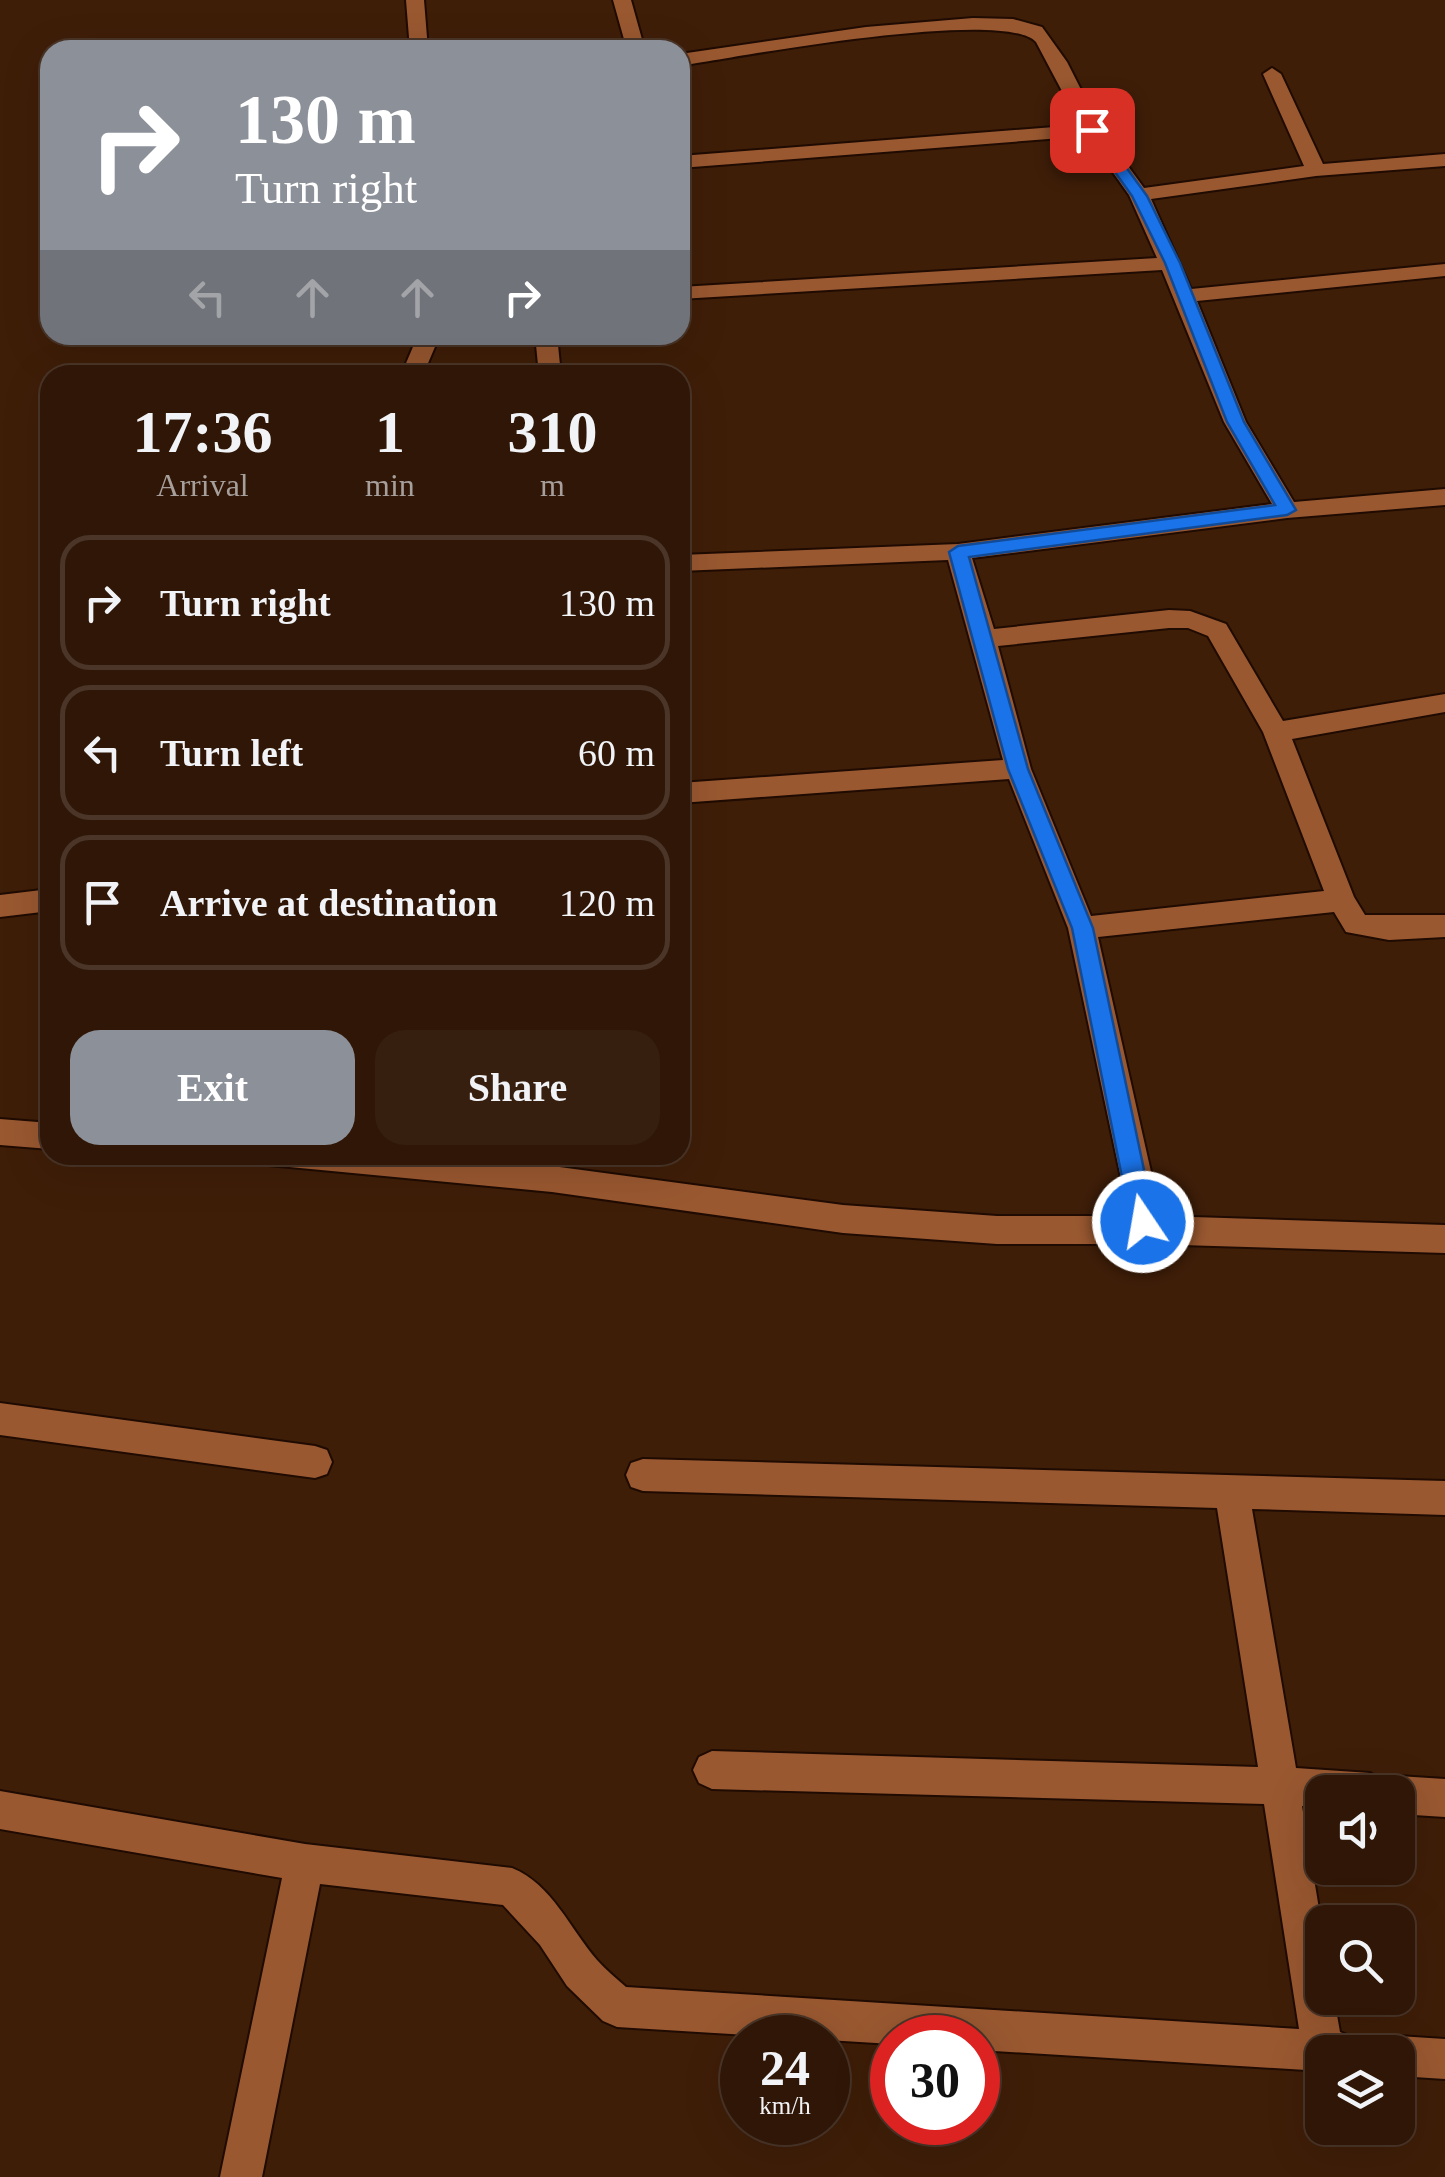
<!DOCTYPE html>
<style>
body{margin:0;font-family:"Times New Roman",serif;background:#371f10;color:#f1f3f6;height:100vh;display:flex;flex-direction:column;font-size:38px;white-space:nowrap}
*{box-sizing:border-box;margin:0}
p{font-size:32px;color:#a79f9b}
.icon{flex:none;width:55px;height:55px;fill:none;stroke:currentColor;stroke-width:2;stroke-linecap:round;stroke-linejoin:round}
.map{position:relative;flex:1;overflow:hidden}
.panel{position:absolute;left:40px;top:365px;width:650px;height:800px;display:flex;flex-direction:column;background:#2f1606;border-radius:30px;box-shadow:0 10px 40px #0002,0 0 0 2px #4a3528}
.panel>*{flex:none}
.hud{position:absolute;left:40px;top:40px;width:650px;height:305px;border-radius:30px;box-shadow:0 10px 40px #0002,0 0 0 2px #4a3528;background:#8c9099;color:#fff;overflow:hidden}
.fabs{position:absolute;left:1305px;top:1775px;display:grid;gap:20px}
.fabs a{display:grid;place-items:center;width:110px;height:110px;border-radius:20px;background:#2f1606;box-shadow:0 10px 40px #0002,0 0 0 2px #4a3528;font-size:50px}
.speed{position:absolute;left:720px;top:2015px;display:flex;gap:20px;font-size:50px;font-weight:700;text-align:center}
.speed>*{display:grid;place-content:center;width:130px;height:130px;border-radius:50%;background:#2f1606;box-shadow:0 10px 40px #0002,0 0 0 2px #4a3528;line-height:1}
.speed small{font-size:25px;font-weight:400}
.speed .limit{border:15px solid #d22;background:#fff;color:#111}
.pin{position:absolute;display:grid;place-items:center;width:85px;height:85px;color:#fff;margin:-42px;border-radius:20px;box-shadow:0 5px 15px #0006}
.me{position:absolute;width:110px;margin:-55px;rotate:348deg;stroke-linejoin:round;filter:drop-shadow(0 0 8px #0008)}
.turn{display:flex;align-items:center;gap:35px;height:210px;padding:0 30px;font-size:45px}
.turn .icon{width:130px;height:130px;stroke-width:2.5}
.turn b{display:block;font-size:70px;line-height:85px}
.lanes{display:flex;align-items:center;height:95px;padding:0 30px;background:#0003;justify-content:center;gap:50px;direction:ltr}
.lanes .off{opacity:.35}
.eta{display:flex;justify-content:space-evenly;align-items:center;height:170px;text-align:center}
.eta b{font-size:60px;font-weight:700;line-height:70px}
.primary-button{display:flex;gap:20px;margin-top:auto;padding:20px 30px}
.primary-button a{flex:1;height:115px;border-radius:30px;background:#8c9099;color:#fff;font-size:40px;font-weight:700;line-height:115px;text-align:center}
.primary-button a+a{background:#371f10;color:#f1f3f6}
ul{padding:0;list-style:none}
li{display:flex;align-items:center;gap:30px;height:135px;margin:0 20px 15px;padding:0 10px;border:5px solid #4a3528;border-radius:30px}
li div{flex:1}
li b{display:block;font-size:38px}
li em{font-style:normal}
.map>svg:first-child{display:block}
</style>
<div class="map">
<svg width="1445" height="2177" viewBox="0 0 1445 2177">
<rect width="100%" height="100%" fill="#3f1e08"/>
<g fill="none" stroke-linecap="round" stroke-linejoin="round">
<!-- minor casing -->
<g stroke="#1f0b02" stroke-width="4">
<path id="minor" d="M406,0H424L428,50H410Z
M613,0H631L645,50H627Z
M973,18L1013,19L1042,27L1067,62L1101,129L1144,188L1304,166L1263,74L1272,68L1281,74L1323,164L1445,154V166L1316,176L1151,199L1191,289L1445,264V276L1197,301L1246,422L1294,502L1445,489V505L1287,518L972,558L994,629L1169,610L1190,611L1226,624L1283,721L1445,694V712L1292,739L1354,897L1365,915H1445V937L1389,940L1346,932L1334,912L1098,937L1161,1216L1445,1225V1253L1148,1244H997L843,1233L552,1192L258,1164L254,1155H426L552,1166L843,1205L997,1216H1129L1068,928L1009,779L680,803V783L1003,760L948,560L680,571V555L958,544L1272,504L1224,422L1162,270L680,299V287L1157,258L1129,195L1087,136L680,168V156L1080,125L1036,42C1003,7 736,57 680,66V54L866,27ZM1169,628H1188L1208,636L1263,732L1324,891L1091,916L1031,769L998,646Z
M418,335H440L423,375H401Z
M535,335H557L561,375H539Z
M50,889V911L0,917V895Z
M0,1119L50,1123V1149L0,1145Z
M0,1403L315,1446L327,1450L332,1462L327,1474L315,1478L0,1435Z
M643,1459L1445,1481V1515L1252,1509L1296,1768L1370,1773L1385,1782L1398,1776L1445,1779V1817L1398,1814V1792H1322V1808L1302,1806L1322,1927V1998H1334L1340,2032L1354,2038L1360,2052H1322V2071L978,2050V2038H892V2044L617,2027L603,2021L567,1986L540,1945L503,1905L320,1884L262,2177H220L282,1878L0,1829V1791L305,1844L512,1868C552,1884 570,1929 597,1960C606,1970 616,1978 626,1987L1299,2029L1264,1804L712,1789L699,1783L693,1770L699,1757L712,1751L1258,1767L1217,1508L643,1491L631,1487L626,1475L631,1463Z
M1398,2036L1445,2039V2079L1398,2076V2052H1379L1384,2042Z"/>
</g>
<!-- minor -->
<use href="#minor" fill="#995830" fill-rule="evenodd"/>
</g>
<!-- route -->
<path fill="#1a73e8" stroke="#114b97" stroke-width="2.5" d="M1087,127H1097L1147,196L1180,263L1244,422L1296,510L1287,515L969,557L1028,769L1093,928L1155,1222L1152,1230L1143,1233L1135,1230L1131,1222L1072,928L1008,769L949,552L958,546L1275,505L1227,422L1165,263L1132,196L1085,130Z"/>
</svg>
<div class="fabs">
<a><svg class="icon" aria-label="sound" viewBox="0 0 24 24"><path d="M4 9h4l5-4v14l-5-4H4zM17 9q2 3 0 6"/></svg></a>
<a><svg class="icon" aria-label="search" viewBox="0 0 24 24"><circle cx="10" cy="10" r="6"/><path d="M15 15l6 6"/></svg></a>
<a><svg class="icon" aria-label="layers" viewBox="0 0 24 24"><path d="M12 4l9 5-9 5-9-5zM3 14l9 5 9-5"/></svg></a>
</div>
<div class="speed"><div>24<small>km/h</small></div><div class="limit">30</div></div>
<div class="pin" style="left:1092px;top:130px;background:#d93025"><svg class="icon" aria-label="arrive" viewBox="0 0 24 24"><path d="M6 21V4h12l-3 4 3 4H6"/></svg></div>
<svg class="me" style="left:1143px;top:1222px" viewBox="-20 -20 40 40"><circle r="17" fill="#1a73e8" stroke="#fff" stroke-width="3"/><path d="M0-11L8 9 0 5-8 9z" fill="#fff"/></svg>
<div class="hud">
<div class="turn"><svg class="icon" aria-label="right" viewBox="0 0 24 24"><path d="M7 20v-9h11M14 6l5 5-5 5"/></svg><div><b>130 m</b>Turn right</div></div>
<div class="lanes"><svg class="icon off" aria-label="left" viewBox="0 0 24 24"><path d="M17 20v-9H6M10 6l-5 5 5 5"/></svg><svg class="icon off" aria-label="ahead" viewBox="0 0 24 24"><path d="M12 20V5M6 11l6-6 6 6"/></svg><svg class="icon off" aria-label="ahead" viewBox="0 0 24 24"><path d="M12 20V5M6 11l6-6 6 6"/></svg><svg class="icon" aria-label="right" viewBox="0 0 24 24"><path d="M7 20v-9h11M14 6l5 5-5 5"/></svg></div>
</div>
<section class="panel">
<div class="eta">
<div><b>17:36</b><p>Arrival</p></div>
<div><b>1</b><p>min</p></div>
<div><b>310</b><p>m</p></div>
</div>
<ul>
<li><svg class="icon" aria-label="right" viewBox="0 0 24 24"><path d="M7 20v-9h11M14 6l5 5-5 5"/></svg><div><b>Turn right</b></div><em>130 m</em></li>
<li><svg class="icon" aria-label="left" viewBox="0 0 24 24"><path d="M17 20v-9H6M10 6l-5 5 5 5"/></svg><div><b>Turn left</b></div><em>60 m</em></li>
<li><svg class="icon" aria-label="arrive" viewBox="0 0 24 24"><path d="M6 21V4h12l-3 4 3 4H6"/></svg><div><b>Arrive at destination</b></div><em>120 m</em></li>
</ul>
<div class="primary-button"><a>Exit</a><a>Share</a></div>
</section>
</div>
